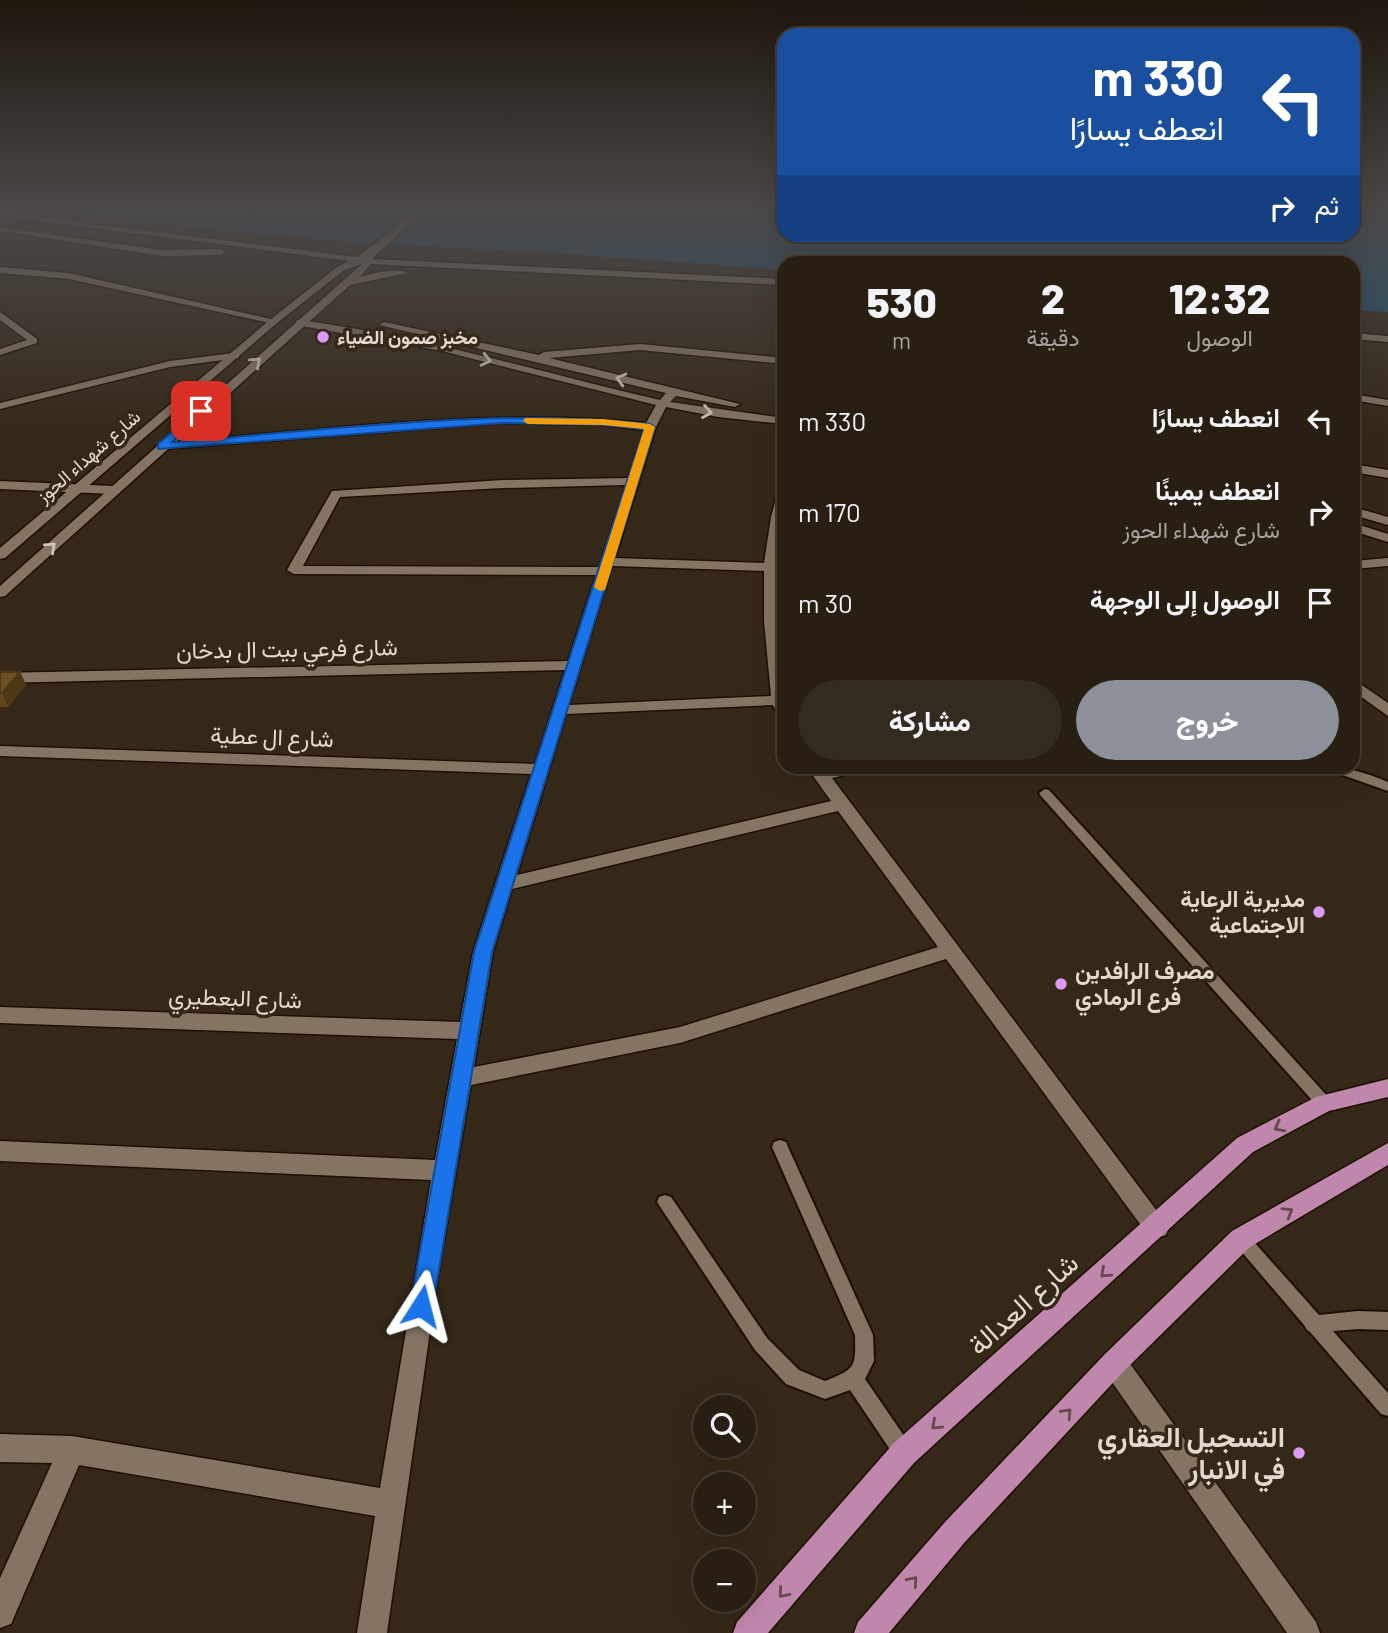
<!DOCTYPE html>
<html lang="ar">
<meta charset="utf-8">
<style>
body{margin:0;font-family:Barlow,Vazirmatn,sans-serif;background:#342b20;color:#f1f3f6;direction:rtl;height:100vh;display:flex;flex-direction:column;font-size:26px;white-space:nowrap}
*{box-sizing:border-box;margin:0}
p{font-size:23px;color:#a5a29f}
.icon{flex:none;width:38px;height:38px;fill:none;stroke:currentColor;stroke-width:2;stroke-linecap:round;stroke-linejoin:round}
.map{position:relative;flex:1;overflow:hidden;direction:ltr}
.drawer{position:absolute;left:777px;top:256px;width:583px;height:518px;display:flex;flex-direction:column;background:#281e12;border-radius:21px;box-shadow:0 7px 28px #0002,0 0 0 2px #443c32;direction:rtl}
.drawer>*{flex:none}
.top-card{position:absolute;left:777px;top:28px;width:583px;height:214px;border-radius:21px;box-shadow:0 7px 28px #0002,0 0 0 2px #443c32;direction:rtl;background:#1a4fa0;color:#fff;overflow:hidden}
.fabs{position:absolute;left:693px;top:1395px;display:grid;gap:14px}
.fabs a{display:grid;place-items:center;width:63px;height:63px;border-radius:50%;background:#281e12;box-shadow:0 7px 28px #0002,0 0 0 2px #443c32;font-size:35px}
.pin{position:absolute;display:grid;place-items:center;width:60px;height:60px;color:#fff;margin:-30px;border-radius:14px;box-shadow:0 4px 10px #0006}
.me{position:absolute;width:77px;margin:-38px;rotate:9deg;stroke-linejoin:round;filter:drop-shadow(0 0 5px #0008)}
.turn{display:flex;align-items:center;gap:24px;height:147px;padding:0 21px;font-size:32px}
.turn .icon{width:91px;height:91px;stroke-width:2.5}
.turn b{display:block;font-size:49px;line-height:60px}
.then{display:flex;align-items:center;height:66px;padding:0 21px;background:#0003;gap:14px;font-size:26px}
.eta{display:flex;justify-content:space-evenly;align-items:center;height:119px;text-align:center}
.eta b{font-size:42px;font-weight:800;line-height:49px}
.button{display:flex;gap:14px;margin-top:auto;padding:14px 21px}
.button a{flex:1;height:80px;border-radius:42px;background:#8c9099;color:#fff;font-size:28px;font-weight:800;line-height:80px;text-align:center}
.button a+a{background:#342b20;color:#f1f3f6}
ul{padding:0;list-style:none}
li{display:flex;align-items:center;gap:21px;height:91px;padding:0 21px}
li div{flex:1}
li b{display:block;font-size:26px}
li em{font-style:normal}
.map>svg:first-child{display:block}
</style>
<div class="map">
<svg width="1388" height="1633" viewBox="0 0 1388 1633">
<rect width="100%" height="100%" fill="#352818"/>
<!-- water -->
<path fill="#1a5571" d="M62,211H784V234H1353V211H1388V312L1353,310V262H784V270L556,253L364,243L199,228Z"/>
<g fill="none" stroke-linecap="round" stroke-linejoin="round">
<!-- lane casing -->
<g stroke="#1d1003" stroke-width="4">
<path id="lane" d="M1317,766C1342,766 1365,772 1388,782V791Z
M1045,789L1049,790L1329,1098L1332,1103L1329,1108L1324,1109L1319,1108L1041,796L1039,793Z
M780,1140L786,1142L788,1147L873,1335L874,1361L865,1379L911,1446L914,1453L911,1460L904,1463L897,1460L850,1390L825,1399L786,1384L755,1350L657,1202L659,1197L665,1195L671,1197L767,1338L799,1370L825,1381C855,1369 856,1368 855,1335L772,1147L774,1142Z
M1241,1231L1247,1234L1319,1315L1358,1311L1388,1312V1330L1358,1329L1333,1331L1388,1393V1416L1381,1414L1310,1332L1307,1330L1304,1325L1235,1244L1232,1239L1235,1234Z"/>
</g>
<!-- street casing -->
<g stroke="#1d1003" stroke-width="3">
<path id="street" d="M0,227L161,250L221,249L225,252L221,255L161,256L0,231Z
M0,267L69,273L279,321L274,324L69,279L0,273Z
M0,312L37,339V343L0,355V349L27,340L0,320Z
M299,320C422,336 540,372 660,400L666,393L379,325L384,322L539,355L544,352L640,344L784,358V364L640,350L549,358L740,404L735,407L676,396L670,402L784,418V424L718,417L666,407L656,427L615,558L764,563L771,517L778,491L784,487L777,595L784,679V717L778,715L773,705L566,714L517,875L831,801L806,766H870L868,770L832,778L1169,1227L1166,1235L1157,1238L1148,1235L946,959L680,1043L471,1085L437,1282L387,1633H357L375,1516L79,1465L11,1624L0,1628V1578L52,1463L0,1462V1434L72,1436L380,1488L431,1180L0,1161V1141L435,1160L457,1039L0,1023V1007L460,1022L473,952L531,774L0,756V746L535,764L565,670L0,683V673L568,661L596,575L294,574L287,570L332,491L503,480L628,478L644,430L602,425L503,423L162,449L156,446L162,443C321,430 488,407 646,423L656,405L442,351L296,325V321ZM626,485L599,567L303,566L340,497L503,488ZM612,566L764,571V621L771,696L569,705ZM838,811L938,947L680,1027L474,1067L493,952L512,889Z
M234,353L239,356L238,358L170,367L0,409V403L170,361Z
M1353,394L1388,400V406L1353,400Z
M1353,464L1388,470V478L1353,472Z
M0,481L113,486L119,490L113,494L0,489Z
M1353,507L1388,517V525L1353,515Z
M1353,523L1388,534V542L1353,531Z
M1388,558V566L1353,569V561Z
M1353,679L1388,703V716L1353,691Z
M1114,1350L1123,1354L1316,1622L1320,1633H1287L1105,1372L1101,1363L1105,1354Z"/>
</g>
<!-- secondary casing -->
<g stroke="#1d1003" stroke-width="3">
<path id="secondary" d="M416,211H424L372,259L784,279V285L371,264L360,277C374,273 396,267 408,273L350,285L5,596L0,597V586L363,263L343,271L277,323L5,558L0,559V548L271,319L337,267L349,261L0,216V212L357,257Z
M1353,333L1388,336V342L1353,339Z"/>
</g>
<!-- primary casing -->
<g stroke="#1d1003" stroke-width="3">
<path id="primary" d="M1388,1079V1097L1329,1111L1253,1152L914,1463L768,1633H733L737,1622L894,1443L1237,1138L1316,1097Z
M1388,1143V1165L1250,1247L1123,1372L965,1542L889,1633H854L858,1622L945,1522L1105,1354L1232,1231Z"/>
</g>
<!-- lane -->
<use href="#lane" fill="#857463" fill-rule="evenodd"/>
<!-- street -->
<use href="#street" fill="#857463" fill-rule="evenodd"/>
<!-- secondary -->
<use href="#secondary" fill="#857463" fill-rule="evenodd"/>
<!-- primary -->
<use href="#primary" fill="#bf87ac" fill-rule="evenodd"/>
</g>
<!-- wall -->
<path fill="#5e451c" d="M0,672H20L26,685L8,707H0Z"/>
<!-- shaded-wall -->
<path fill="#4c3816" d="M20,672L26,685L8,707L2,693Z"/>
<!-- building -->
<path fill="#6d5020" stroke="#4c3816" stroke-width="2" d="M0,672H20L2,693L0,694Z"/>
<!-- one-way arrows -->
<defs><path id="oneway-chevron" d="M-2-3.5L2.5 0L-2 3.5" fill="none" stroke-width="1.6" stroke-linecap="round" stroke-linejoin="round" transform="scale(1.75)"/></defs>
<g stroke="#cfc5b9">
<use href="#oneway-chevron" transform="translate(486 360) rotate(13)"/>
<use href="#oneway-chevron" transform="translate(256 362) rotate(-42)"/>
<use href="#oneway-chevron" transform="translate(621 379) rotate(-165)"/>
<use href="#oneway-chevron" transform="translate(707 412) rotate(9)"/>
<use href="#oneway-chevron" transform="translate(51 547) rotate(-42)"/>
</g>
<g stroke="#65494c">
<use href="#oneway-chevron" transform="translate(1279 1127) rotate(152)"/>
<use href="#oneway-chevron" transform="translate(1288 1212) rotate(-31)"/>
<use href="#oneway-chevron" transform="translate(1105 1273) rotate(138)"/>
<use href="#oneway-chevron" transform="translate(1067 1413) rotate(-47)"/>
<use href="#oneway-chevron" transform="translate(936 1425) rotate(138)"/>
<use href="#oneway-chevron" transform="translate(913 1581) rotate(-49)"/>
<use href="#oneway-chevron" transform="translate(783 1593) rotate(131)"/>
</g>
<!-- sky -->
<linearGradient id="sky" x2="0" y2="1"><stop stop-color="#1d160d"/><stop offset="0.48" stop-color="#4b4848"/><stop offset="1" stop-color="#4b4848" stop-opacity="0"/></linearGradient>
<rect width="1388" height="439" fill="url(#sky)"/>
<!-- route -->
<path fill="#1a73e8" stroke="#114b97" stroke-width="2" d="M201,408L206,411L204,413L172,442C330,430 493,407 650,424L655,427L492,952L433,1306L430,1314L421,1317L413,1314L410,1306L474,952L644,429L603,425L503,423L158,449V444Z"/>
<!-- slow -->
<path fill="#f59e0b" d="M525,418L603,419L650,424L655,427L605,590L600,591L594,587L644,429L603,425L528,424L523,421Z"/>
<!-- markers -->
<g fill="#da9af7" stroke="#352818" stroke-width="2.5">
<circle cx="323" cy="337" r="7"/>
<circle cx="1319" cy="912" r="7"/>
<circle cx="1061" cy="984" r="7"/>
<circle cx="1299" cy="1453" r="7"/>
</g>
<g text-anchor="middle" stroke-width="7" stroke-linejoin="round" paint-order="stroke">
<!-- far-poi labels -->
<g font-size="19" font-weight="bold" fill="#e2d9cf" stroke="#352818" text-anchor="start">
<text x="337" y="344">مخبز صمون الضياء</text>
</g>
<!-- far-street labels -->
<g font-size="19" fill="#e2d9cf" stroke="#352818">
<text transform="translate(88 456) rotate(-41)" y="7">شارع شهداء الحوز</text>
</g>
<!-- street labels -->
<g font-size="23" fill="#e2d9cf" stroke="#352818">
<text transform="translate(287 649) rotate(-1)" y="8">شارع فرعي بيت ال بدخان</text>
<text transform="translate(272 737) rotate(2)" y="8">شارع ال عطية</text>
<text transform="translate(235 998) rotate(2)" y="8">شارع البعطيري</text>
</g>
<!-- poi labels -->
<g font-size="23" font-weight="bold" fill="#e2d9cf" stroke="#352818" text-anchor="end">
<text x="1305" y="907">مديرية الرعاية<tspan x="1305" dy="26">الاجتماعية</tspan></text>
<text x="1075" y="979" text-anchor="start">مصرف الرافدين<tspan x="1075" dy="26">فرع الرمادي</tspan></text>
</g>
<!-- near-street labels -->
<g font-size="28" fill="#e2d9cf" stroke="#352818">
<text transform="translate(1023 1304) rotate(-42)" y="10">شارع العدالة</text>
</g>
<!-- near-poi labels -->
<g font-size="28" font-weight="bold" fill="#e2d9cf" stroke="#352818" text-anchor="end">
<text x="1285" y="1447">التسجيل العقاري<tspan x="1285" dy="32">في الانبار</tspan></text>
</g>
</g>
</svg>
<div class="fabs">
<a><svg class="icon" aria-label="search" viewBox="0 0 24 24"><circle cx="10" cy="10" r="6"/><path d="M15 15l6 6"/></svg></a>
<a>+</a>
<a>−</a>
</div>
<div class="pin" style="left:201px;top:411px;background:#d93025"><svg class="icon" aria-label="arrive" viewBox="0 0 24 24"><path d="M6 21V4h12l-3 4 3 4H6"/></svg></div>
<svg class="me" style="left:421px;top:1306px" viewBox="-20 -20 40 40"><path d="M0-17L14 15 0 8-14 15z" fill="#1a73e8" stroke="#fff" stroke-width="4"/></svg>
<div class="top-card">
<div class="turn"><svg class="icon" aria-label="left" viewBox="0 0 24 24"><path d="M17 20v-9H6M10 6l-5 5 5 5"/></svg><div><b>330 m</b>انعطف يسارًا</div></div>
<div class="then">ثم<svg class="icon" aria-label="right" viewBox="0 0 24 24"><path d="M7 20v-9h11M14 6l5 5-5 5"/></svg></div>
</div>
<section class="drawer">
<div class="eta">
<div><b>12:32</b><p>الوصول</p></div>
<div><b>2</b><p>دقيقة</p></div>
<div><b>530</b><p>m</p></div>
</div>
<ul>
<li><svg class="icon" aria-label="left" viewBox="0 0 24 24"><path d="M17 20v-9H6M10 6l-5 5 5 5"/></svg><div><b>انعطف يسارًا</b></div><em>330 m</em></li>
<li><svg class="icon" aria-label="right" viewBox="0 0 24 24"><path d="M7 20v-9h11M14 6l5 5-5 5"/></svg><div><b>انعطف يمينًا</b><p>شارع شهداء الحوز</p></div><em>170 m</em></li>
<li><svg class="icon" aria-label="arrive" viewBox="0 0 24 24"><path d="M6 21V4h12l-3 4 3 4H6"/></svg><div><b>الوصول إلى الوجهة</b></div><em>30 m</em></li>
</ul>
<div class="button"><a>خروج</a><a>مشاركة</a></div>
</section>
</div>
